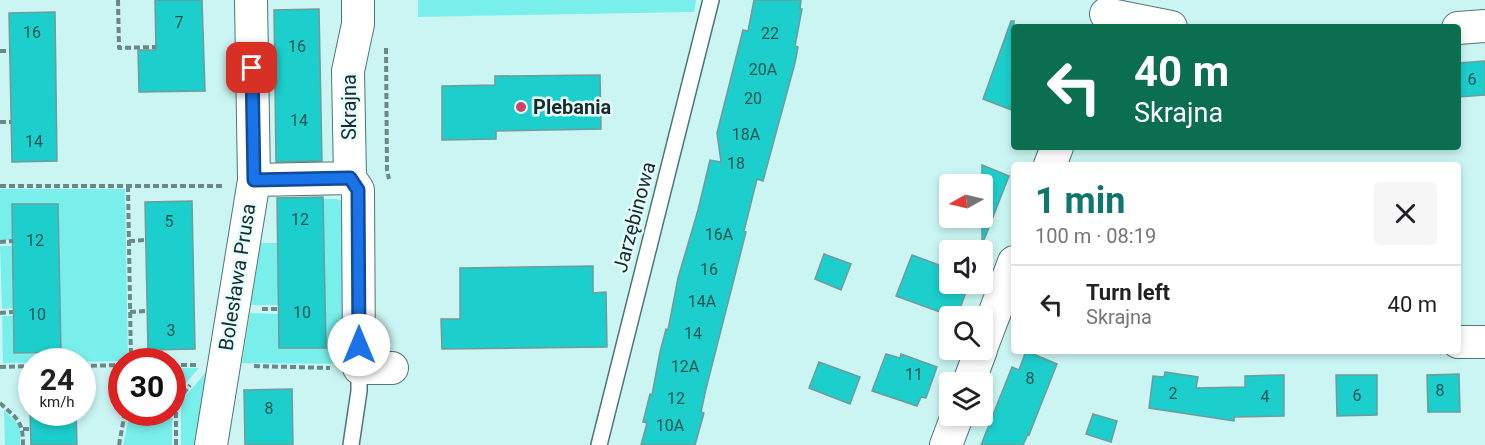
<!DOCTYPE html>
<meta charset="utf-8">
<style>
body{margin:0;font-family:Roboto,sans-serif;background:#f6f6f6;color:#202124;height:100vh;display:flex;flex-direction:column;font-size:22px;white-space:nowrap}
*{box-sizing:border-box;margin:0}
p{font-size:20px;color:#757577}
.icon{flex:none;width:33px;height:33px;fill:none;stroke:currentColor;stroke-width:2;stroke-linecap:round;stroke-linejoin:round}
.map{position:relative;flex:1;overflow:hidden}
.side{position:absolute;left:1011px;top:162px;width:450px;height:192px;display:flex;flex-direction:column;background:#fff;border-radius:6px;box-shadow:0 3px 9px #0003}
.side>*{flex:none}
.guide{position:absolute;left:1011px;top:24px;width:450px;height:126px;border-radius:6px;box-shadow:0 3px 9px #0003;background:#0b6e4f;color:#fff;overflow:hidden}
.needle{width:39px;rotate:262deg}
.controls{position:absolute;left:939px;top:174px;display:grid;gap:12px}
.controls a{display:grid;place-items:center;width:54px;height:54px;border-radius:6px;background:#fff;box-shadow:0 3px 9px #0003;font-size:30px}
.speed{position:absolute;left:18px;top:348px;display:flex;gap:12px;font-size:30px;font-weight:700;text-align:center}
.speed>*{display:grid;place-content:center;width:78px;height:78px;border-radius:50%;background:#fff;box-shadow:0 3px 9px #0003;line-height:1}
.speed small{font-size:15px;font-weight:400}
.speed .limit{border:9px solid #d22;background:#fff;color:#111}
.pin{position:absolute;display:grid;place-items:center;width:51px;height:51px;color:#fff;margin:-26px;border-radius:12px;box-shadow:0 3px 9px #0006}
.me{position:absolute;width:66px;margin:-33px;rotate:0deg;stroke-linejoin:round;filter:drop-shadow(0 0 4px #0008)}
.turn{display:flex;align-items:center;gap:21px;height:126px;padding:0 24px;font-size:27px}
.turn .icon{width:78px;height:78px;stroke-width:2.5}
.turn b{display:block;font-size:42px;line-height:51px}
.round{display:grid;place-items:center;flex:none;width:63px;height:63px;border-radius:6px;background:#f6f6f6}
.headline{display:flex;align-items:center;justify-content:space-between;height:102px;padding:0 24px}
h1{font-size:36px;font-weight:700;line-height:45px;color:#0f766e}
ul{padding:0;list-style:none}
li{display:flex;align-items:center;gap:18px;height:78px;padding:0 24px;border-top:2px solid #e0e0e0}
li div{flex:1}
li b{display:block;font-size:22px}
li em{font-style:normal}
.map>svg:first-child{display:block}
</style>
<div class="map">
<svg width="1485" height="445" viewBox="0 0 1485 445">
<rect width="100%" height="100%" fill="#caf5f3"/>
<!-- green -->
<path fill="#79efec" d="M418,0H696L694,12L418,17Z
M0,189H125L128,361L3,363L2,316H13L14,353L61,352L58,204H12V240H0Z
M323,199H337L345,202L349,364L242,363L250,313L278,314L280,348H326Z
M261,243H277L279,305H251Z
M0,246H13V308L2,309Z
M173,368H199L173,398L172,368Z
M209,369L199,445H181V401Z
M4,410L20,426V445H5Z
M130,412L172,413V445H123Z"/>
<!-- building -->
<path fill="#1ccfcd" stroke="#729a98" stroke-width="1.5" d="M155,0H202L205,91L139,92L138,50H156Z
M754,0H801L800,9H802L795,46L798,47L795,63L763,181L757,179L744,231L746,232L706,389L701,412L704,413L695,445H641L647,423L643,422L650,394L652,395L660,352L666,329L668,330L678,278L698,210L710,160L721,162L717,133L743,30L748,31Z
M319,9L322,161L276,162L274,10Z
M55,12L57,161L12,162L9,13Z
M1011,21H1014V111L983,99Z
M1485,61V95L1458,97V63Z
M600,75L601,129L496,131V139L442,140V86L495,85V76Z
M982,165L1009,176L984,240H982Z
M323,197L326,348H279L277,198Z
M192,201L195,349L148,350L145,202Z
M12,204H58L61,352L14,353Z
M824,254L851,264L841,290L815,279Z
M912,255L950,269V284H969L959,311L955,309L951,316L896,296Z
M593,266V293L606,292L607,347L442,349L441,319H460V268Z
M1026,351L1057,364L1029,435L1028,434L1023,445H981L1012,367L1019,370Z
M886,354L900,358L901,354L937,367L926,398L921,397L917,406L872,391Z
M819,362L860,377L850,404L809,388Z
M1165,372L1198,377L1196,388L1245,387V376L1284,375V416L1234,417V421L1149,408L1153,376L1164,377Z
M1459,374L1460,412H1428L1427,375Z
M1336,375H1377V415L1337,416Z
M292,389L293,445H245L244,390Z
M30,412H76L77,445H31Z
M1093,414L1117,421L1111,442L1086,434Z"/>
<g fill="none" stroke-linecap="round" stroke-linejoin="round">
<!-- service casing -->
<g stroke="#4f7675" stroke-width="18">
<path id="service" d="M351,445L359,391V368
M599,445L711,0"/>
</g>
<!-- minor casing -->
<g stroke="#4f7675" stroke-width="34">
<path id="minor" d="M358,0V24L348,71L350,178L358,190L359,368H392
M1106,14L1171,27
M1458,28L1485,26
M1050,165L1057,147
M254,180L350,178
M1458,342H1485
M982,346L1014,262
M969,382L981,350
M211,445L254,180L251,0
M946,445L957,416"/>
</g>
<!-- path -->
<path stroke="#6b8887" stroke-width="4" stroke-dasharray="6 3" stroke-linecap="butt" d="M118,0L119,48L156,47
M386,48L387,170L389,179
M0,51H10
M0,122H11
M0,186H224
M128,186L131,362
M129,241L146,240
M0,242L13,241
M262,309H279
M130,312L147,311
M0,313L13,312
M172,365H196
M82,366L122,365
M254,366L330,368
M0,367L32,366
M0,403C17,419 23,420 23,445
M23,429H31
M119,445L125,412
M176,445V403L190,385"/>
<!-- service -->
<use href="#service" stroke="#fff" stroke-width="15"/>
<!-- minor -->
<use href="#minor" stroke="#fff" stroke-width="32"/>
</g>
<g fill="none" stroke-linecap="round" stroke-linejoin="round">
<!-- route casing -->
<g stroke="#114b97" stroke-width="15">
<path id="route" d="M252,68L254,180L350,178L358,190L359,345"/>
</g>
<!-- route -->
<use href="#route" stroke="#1a73e8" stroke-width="10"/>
</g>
<!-- markers -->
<circle fill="#d1426a" stroke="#e5fefd" stroke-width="2" cx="521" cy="107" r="6"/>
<g text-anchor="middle" stroke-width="5" stroke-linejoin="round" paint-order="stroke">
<!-- number labels -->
<g font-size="16" fill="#1a5453">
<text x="179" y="28">7</text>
<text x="32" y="38">16</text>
<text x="770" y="39">22</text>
<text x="297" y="52">16</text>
<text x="763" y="75">20A</text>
<text x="1472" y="85">6</text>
<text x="753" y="104">20</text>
<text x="299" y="126">14</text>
<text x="746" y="140">18A</text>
<text x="34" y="147">14</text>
<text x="736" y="169">18</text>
<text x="300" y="225">12</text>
<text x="169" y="227">5</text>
<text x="719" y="240">16A</text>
<text x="35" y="246">12</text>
<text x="709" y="275">16</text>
<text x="702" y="307">14A</text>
<text x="302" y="318">10</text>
<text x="37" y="320">10</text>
<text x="171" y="336">3</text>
<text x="693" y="339">14</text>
<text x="685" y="372">12A</text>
<text x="914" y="380">11</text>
<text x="1030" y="384">8</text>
<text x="1440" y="396">8</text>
<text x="1173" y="399">2</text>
<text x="1357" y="401">6</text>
<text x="1265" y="402">4</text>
<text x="676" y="404">12</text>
<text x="269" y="414">8</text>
<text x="670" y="431">10A</text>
</g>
<!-- street labels -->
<g font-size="20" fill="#1a2b2a" stroke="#e5fefd">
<text transform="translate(349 107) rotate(-90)" y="7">Skrajna</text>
<text transform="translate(634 217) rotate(-75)" y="7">Jarzębinowa</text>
<text transform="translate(237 277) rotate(-81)" y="7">Bolesława Prusa</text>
</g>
<!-- poi labels -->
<g font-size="20" font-weight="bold" fill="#1a2b2a" stroke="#e5fefd" text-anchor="start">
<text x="533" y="114">Plebania</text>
</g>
</g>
</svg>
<div class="controls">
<a><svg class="needle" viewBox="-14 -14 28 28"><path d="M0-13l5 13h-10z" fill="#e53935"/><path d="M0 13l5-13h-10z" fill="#757577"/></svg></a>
<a><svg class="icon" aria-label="sound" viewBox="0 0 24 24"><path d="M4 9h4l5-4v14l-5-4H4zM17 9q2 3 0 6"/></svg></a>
<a><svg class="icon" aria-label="search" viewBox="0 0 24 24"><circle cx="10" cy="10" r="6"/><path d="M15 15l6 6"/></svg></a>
<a><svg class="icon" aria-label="layers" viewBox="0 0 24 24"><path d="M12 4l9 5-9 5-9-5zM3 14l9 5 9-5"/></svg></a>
</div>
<div class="speed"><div>24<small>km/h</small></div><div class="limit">30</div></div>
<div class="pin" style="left:252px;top:68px;background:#d93025"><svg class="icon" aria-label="arrive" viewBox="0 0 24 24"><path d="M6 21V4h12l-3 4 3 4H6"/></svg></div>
<svg class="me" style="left:359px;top:345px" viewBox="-20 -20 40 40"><circle r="19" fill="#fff"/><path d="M0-13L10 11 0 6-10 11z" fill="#1a73e8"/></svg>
<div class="guide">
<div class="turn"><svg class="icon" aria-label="left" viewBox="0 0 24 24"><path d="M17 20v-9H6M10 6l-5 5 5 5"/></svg><div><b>40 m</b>Skrajna</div></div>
</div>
<section class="side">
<div class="headline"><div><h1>1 min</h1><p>100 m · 08:19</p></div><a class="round"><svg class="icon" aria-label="close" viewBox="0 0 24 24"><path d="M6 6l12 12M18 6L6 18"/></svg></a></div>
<ul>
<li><svg class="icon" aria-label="left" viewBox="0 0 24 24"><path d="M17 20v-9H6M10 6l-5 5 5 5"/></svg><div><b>Turn left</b><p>Skrajna</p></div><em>40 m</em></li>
</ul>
</section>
</div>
